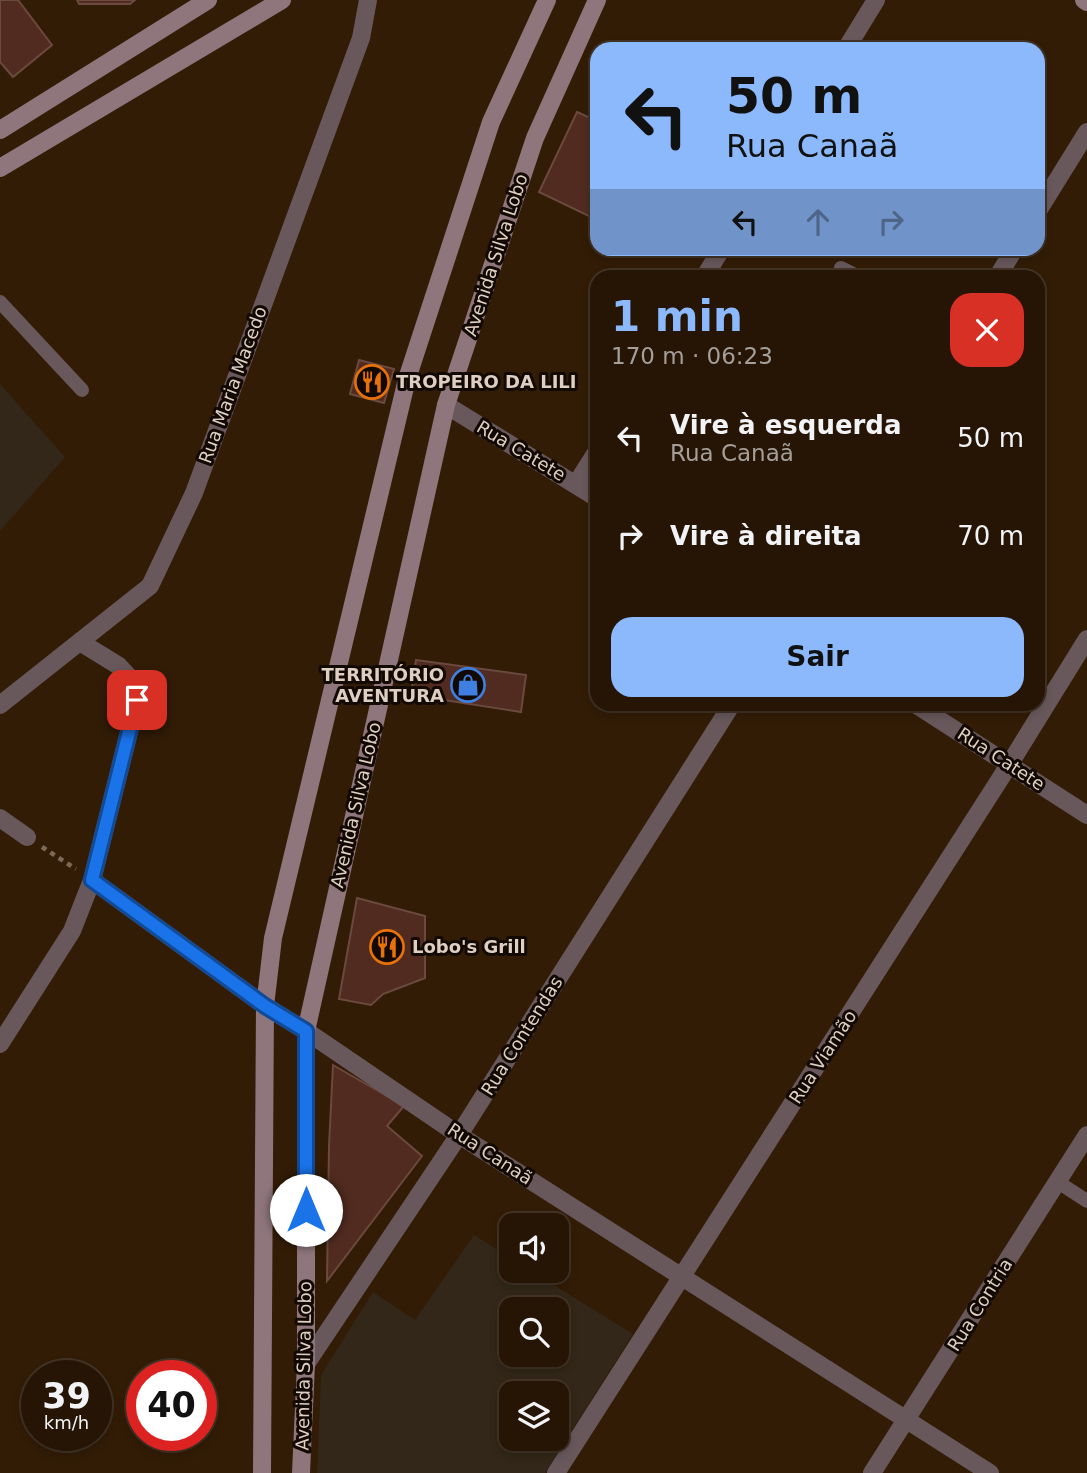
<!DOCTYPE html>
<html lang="pt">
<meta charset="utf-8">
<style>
body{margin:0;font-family:"DejaVu Sans",sans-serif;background:#322213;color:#f1f3f6;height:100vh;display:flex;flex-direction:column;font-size:26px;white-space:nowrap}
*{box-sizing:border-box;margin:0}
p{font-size:23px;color:#a49f9a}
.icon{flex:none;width:38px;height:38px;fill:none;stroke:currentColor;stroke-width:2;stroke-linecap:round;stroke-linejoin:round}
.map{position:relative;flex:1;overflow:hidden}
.details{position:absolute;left:590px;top:270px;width:455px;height:441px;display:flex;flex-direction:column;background:#261504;border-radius:21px;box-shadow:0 4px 10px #0003,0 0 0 2px #423426}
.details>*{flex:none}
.guide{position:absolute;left:590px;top:42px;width:455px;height:214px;border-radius:21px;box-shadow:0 4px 10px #0003,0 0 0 2px #423426;background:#8cb9fc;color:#111;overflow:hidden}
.fabs{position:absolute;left:499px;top:1213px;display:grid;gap:14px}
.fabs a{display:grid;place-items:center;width:70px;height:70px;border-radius:14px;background:#261504;box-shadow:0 4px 10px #0003,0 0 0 2px #423426;font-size:35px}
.speed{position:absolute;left:21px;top:1360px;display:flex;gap:14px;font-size:35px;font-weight:700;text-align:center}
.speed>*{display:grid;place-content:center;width:91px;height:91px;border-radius:50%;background:#261504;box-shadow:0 4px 10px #0003,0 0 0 2px #423426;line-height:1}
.speed small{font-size:18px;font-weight:400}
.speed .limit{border:10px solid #d22;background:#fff;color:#111}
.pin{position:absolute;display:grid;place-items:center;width:60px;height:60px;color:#fff;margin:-30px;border-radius:14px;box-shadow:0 4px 10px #0006}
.me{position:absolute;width:77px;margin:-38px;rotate:0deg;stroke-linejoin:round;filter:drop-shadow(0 0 5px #0008)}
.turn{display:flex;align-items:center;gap:24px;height:147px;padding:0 21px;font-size:32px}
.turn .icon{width:91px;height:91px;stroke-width:2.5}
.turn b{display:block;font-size:49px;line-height:60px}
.lanes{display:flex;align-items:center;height:66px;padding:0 21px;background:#0003;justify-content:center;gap:35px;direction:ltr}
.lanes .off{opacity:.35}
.round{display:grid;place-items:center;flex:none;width:74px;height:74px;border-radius:21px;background:#322213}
.head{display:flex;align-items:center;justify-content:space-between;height:119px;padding:0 21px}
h1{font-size:42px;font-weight:700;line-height:52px;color:#8cb9fc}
.primary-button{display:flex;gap:14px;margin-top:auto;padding:14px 21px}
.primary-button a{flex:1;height:80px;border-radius:21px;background:#8cb9fc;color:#111;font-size:28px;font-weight:700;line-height:80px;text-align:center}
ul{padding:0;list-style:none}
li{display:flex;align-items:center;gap:21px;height:98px;padding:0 21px}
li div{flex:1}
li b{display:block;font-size:26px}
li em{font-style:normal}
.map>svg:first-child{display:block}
</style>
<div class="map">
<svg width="1087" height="1473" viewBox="0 0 1087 1473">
<rect width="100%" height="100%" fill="#321c06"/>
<!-- commercial -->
<path fill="#322718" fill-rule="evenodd" d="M0,384L65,457L0,531Z
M474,1235L511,1258V1270L531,1271L633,1334L545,1473H317L321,1375L373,1292L415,1320ZM511,1309H556V1354H511ZM511,1393H556V1438H511Z"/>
<!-- building -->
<path fill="#512b1f" stroke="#6a493e" stroke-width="2" d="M0,0H18L52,45L13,77L0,62Z
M77,0H135L130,4H79Z
M577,112L597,121V220L539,192Z
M359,360L394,369L384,403L350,394Z
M416,660L526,675L521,712L411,695Z
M357,898L425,916V978L383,994L371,1005L339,999Z
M333,1065L404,1106L387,1126L422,1156L327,1281L329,1146Z"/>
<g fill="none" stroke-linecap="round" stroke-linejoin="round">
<!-- path -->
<path stroke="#7c6957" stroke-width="4.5" stroke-dasharray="5 5" stroke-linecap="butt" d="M42,847L76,869"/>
<!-- lane -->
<path stroke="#68585c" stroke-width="14" d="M841,268L857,276
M0,302L82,390
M1058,1182L1087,1201"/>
<!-- street -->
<path stroke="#68585c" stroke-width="18" d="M846,49L876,0
M1038,211L1087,132
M705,276L722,248
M998,276L1015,248
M446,405L597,498
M576,484L597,451
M915,704L1087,815
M0,705L150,586L194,493L361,38L368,0
M0,818L27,837
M92,880L265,1006L306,1031L459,1135L990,1473
M0,1044L72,931L92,880L137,700L132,680L119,666L80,642
M306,1364L459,1135L732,704
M556,1473L1009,765L1087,639
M872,1473L1087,1135"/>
<!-- secondary -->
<path stroke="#8f767c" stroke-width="18" d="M1084,0L1087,2
M0,130L208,0
M0,168L282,0
M262,1473L265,1006L273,938L407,379L491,122L547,0
M301,1473L306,1364V1031L446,405L535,138L597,0"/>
</g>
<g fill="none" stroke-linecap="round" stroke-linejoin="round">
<!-- route casing -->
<g stroke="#114b97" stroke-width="18">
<path id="route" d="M137,700L92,880L265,1006L306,1031V1210"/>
</g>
<!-- route -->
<use href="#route" stroke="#1a73e8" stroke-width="12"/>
</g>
<!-- icons -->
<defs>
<g id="restaurant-ring" transform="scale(1.75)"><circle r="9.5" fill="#120903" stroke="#e8710a" stroke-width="1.5"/><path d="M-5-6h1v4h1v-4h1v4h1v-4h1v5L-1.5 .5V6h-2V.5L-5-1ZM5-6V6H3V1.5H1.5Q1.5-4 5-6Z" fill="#e8710a"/></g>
<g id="shop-ring" transform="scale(1.75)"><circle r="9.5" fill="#120903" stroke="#3f7fe0" stroke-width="1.5"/><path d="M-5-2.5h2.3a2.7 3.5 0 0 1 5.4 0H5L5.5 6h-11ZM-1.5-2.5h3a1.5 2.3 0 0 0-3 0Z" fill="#3f7fe0"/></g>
</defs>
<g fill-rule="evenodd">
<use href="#restaurant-ring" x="372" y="382"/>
<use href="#shop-ring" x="468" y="685"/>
<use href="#restaurant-ring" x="387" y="947"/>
</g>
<g text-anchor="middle" stroke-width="6" stroke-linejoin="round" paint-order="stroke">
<!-- street labels -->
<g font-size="18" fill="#decfc2" stroke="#120903">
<text transform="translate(496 255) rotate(-72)" y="6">Avenida Silva Lobo</text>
<text transform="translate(233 385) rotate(-70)" y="6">Rua Maria Macedo</text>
<text transform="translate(521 451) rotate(31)" y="6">Rua Catete</text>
<text transform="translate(1001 759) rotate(33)" y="6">Rua Catete</text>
<text transform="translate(356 805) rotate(-77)" y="6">Avenida Silva Lobo</text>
<text transform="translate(522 1036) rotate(-58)" y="6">Rua Contendas</text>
<text transform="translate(823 1057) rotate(-57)" y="6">Rua Viamão</text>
<text transform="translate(490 1154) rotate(33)" y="6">Rua Canaã</text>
<text transform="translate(980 1305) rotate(-58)" y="6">Rua Contria</text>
<text transform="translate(304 1366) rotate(-89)" y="6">Avenida Silva Lobo</text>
</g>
<!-- poi labels -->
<g font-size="18" font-weight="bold" fill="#decfc2" stroke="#120903" text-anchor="start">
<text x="396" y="388">TROPEIRO DA LILI</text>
<text x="444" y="681" text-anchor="end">TERRITÓRIO<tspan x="444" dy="21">AVENTURA</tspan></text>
<text x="412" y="953">Lobo's Grill</text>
</g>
</g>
</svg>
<div class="fabs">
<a><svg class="icon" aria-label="sound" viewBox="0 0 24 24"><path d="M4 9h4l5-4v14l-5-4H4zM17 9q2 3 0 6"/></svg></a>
<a><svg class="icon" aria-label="search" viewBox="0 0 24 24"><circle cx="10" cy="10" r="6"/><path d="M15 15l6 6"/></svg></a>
<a><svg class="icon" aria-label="layers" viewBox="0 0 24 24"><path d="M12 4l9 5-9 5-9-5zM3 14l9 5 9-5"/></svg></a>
</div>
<div class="speed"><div>39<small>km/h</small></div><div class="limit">40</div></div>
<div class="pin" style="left:137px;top:700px;background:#d93025"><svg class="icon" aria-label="arrive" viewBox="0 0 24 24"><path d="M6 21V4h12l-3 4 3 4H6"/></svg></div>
<svg class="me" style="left:306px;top:1210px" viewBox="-20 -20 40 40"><circle r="19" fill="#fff"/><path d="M0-13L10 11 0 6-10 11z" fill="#1a73e8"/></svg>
<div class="guide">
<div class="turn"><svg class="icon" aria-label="left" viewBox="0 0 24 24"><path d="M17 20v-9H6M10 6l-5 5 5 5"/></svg><div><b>50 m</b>Rua Canaã</div></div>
<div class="lanes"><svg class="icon" aria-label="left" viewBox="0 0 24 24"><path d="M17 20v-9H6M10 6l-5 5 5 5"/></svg><svg class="icon off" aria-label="ahead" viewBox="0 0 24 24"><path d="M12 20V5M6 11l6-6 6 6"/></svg><svg class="icon off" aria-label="right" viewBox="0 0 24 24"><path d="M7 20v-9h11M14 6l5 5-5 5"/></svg></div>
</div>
<section class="details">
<div class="head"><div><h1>1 min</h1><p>170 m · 06:23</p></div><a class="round" style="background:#d93025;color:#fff"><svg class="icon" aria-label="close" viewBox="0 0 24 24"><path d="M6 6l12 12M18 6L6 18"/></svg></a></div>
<ul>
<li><svg class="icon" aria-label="left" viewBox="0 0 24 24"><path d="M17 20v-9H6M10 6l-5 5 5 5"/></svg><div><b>Vire à esquerda</b><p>Rua Canaã</p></div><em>50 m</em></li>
<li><svg class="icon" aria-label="right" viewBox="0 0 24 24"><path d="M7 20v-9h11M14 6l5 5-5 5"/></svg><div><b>Vire à direita</b></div><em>70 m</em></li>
</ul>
<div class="primary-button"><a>Sair</a></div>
</section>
</div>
